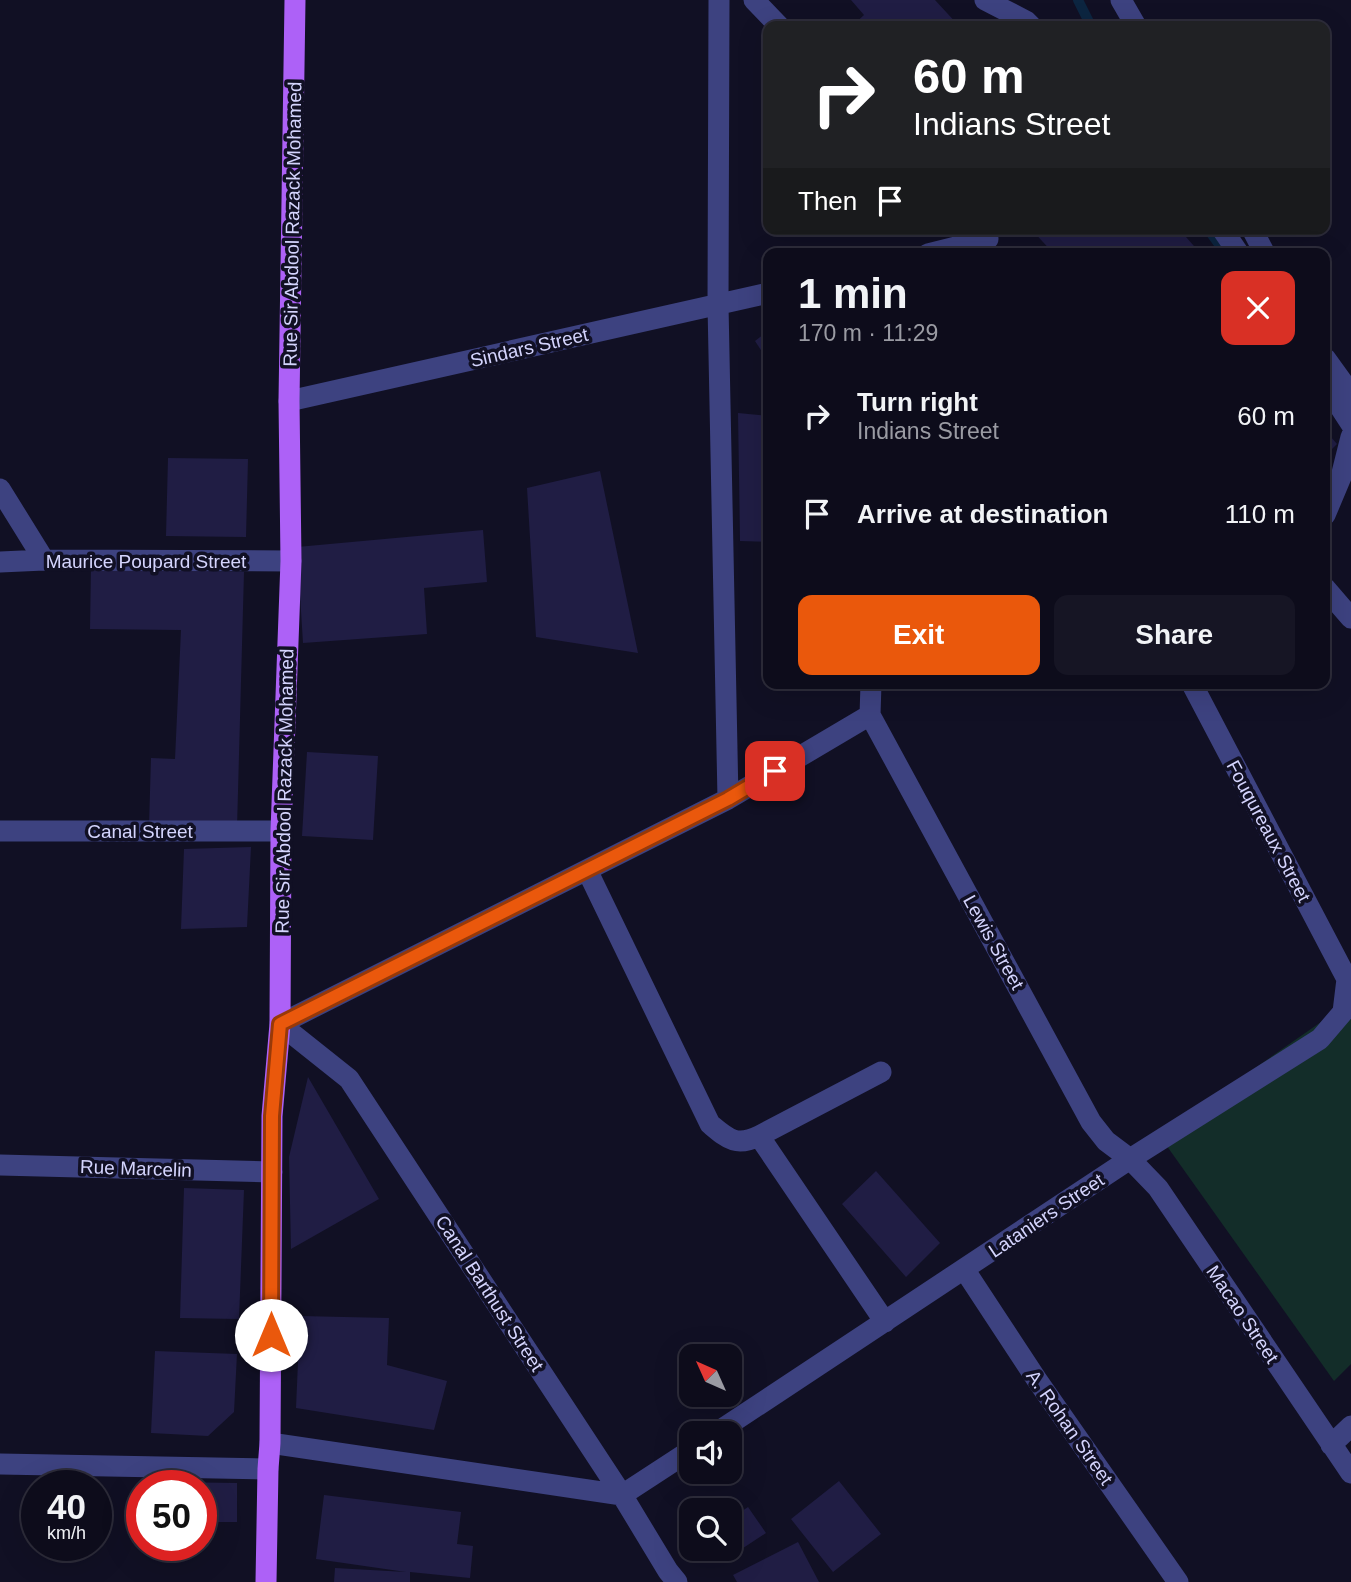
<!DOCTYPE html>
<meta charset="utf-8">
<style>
body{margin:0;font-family:Arial,sans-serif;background:#161524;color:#f1f3f6;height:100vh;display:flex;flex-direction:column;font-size:26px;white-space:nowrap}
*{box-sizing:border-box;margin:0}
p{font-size:23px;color:#9a9ba3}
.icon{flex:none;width:38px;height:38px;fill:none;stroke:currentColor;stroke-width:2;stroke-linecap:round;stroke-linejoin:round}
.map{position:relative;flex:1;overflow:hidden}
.sheet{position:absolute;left:763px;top:248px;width:567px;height:441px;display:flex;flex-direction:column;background:#0d0c1b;border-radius:14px;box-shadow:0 7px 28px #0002,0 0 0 2px #2d2c3a}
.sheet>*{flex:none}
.banner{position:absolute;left:763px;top:21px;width:567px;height:214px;border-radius:14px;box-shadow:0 7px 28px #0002,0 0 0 2px #2d2c3a;background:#202124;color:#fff;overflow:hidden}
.needle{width:46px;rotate:315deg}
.controls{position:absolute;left:679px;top:1344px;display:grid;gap:14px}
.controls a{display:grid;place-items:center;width:63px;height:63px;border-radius:14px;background:#0d0c1b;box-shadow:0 7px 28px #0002,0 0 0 2px #2d2c3a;font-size:35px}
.speed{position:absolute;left:21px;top:1470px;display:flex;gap:14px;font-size:35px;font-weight:700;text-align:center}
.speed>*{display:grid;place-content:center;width:91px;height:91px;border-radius:50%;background:#0d0c1b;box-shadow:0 7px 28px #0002,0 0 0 2px #2d2c3a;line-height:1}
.speed small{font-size:18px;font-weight:400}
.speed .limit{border:10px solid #d22;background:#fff;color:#111}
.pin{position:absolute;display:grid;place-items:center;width:60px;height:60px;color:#fff;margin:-30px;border-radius:14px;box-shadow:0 4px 10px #0006}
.me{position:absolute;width:77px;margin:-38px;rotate:0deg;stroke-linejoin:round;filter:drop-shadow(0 0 5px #0008)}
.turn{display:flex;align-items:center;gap:24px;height:147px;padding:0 35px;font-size:32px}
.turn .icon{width:91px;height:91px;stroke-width:2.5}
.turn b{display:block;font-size:49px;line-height:60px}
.then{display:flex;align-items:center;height:66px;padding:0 35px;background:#0003;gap:14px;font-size:26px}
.round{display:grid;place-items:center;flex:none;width:74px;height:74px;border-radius:14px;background:#161524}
.overview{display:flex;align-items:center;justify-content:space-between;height:119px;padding:0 35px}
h1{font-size:42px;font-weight:600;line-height:52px}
.primary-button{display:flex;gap:14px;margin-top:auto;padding:14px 35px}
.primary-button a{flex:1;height:80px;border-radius:14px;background:#ea580c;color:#fff;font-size:28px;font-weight:600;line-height:80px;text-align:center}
.primary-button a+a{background:#161524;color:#f1f3f6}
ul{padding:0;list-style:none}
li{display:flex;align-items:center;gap:21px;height:98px;padding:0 35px}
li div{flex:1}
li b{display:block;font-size:26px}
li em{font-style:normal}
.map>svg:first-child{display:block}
</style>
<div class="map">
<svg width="1351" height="1582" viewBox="0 0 1351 1582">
<rect width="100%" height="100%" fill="#111024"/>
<!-- green -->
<path fill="#132d29" d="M1351,1001V1364L1334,1381L1159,1135Z"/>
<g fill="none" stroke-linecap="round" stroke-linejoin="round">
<!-- stream -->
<path stroke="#0c2540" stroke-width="10" d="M1078,0L1091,26
M1208,229L1226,254"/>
</g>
<!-- building -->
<path fill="#201d44" d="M851,0H935L959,26H852L864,15Z
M1031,229H1179L1201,254H1054Z
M768,331V361L755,341Z
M738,413L768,416V542L740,541Z
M1325,430L1337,444L1325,456Z
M168,458L248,459L246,537L166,536Z
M600,471L638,653L536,637L527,488Z
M483,530L487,582L424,588L427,634L303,643L297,547Z
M91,568L244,572L237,828L149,826L151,758L175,759L181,630L90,629Z
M307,752L378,756L373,840L302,836Z
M251,847L247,927L181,929L184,849Z
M308,1077L379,1199L291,1249L289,1157Z
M876,1171L940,1243L906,1277L842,1204Z
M184,1188L244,1190L239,1319L180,1318Z
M300,1316L389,1318L387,1365L447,1381L434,1430L296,1408Z
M155,1351L237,1354L234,1412L208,1436L151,1433Z
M839,1481L881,1534L833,1572L791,1519Z
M168,1482L237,1483V1522H201V1486H168Z
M324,1495L461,1512L457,1544L473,1546L470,1578L410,1572V1582H334L335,1568L406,1572L316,1559Z
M748,1507L766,1533L725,1560L718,1549H730V1519Z
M798,1542L819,1582H737L733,1575Z"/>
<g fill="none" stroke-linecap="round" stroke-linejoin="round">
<!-- minor -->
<path stroke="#3d4280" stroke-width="21" d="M719,0L718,305L728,799
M754,0L779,26
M985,0L1026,21L1031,26
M1121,0L1136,26
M1222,229L1239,254
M1252,229L1265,254
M928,254L988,239
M1325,358L1351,394
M1325,384L1351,424
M289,401L768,293
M0,489L44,560
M1325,515L1341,477L1351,437
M0,562L44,560L291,561
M1325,588L1351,618
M870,715L1091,1122L1106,1141L1130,1159L1158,1188L1351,1473
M870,715L871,684
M0,831H281
M587,870L710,1124C728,1139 736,1147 759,1136L885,1322
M759,1136L881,1072
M0,1165L272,1172
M964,1269L1037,1380L1178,1582
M716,1433L1130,1159L1320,1039L1343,1012L1347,979L1192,684
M270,1443L622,1495L691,1450
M1331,1445L1351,1426
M0,1464L268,1469
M677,1582L668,1571L622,1495L349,1079L280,1024L728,799L870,715"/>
<!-- major -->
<path stroke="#ad61f7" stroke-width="21" d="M266,1582L268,1469L270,1443L272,1116L280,1024L281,831L291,561L289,401L295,0"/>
</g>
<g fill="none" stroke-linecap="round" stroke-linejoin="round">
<!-- route casing -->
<g stroke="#983908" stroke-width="18">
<path id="route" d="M271,1335L272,1116L280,1024L728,799L775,771"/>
</g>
<!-- route -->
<use href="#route" stroke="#ea580c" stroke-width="12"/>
</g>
<g text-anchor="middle" stroke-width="7" stroke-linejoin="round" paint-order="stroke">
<!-- street labels -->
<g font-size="19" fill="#d4d4fd" stroke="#111024">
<text transform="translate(292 224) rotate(-89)" y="7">Rue Sir Abdool Razack Mohamed</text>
<text transform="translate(529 347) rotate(-13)" y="7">Sindars Street</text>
<text x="146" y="568">Maurice Poupard Street</text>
<text transform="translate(284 791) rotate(-89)" y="7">Rue Sir Abdool Razack Mohamed</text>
<text x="140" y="838">Canal Street</text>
<text transform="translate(1269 831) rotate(62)" y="7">Fouqureaux Street</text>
<text transform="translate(994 942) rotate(61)" y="7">Lewis Street</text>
<text transform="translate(136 1168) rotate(2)" y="7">Rue Marcelin</text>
<text transform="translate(1046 1215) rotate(-34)" y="7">Lataniers Street</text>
<text transform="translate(490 1293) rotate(57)" y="7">Canal Barthust Street</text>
<text transform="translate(1243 1314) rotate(56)" y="7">Macao Street</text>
<text transform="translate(1070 1427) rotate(55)" y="7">A. Rohan Street</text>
</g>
</g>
</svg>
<div class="controls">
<a><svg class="needle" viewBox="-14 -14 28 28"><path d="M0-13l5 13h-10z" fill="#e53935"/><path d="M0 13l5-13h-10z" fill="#9a9ba3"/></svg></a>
<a><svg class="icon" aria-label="sound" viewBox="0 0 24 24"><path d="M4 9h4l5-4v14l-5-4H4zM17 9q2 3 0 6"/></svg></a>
<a><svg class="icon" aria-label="search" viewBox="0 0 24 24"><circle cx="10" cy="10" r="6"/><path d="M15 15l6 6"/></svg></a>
</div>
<div class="speed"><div>40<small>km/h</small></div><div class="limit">50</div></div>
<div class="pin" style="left:775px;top:771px;background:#d93025"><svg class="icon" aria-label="arrive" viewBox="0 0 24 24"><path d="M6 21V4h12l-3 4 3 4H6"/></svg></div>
<svg class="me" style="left:271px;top:1335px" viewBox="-20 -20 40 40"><circle r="19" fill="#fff"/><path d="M0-13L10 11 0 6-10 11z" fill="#ea580c"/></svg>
<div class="banner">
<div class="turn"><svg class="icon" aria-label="right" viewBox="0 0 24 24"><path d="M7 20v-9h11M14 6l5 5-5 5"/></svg><div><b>60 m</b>Indians Street</div></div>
<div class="then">Then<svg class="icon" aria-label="arrive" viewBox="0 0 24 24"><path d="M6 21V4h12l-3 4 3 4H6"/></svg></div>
</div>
<section class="sheet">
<div class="overview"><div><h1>1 min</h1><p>170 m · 11:29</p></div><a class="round" style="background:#d93025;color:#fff"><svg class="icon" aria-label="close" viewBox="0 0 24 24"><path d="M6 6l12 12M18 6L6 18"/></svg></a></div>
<ul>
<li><svg class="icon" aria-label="right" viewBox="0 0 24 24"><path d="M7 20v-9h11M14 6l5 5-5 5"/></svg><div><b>Turn right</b><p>Indians Street</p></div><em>60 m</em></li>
<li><svg class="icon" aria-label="arrive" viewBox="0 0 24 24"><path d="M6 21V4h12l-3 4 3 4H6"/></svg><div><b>Arrive at destination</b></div><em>110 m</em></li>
</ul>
<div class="primary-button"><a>Exit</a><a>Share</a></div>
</section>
</div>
